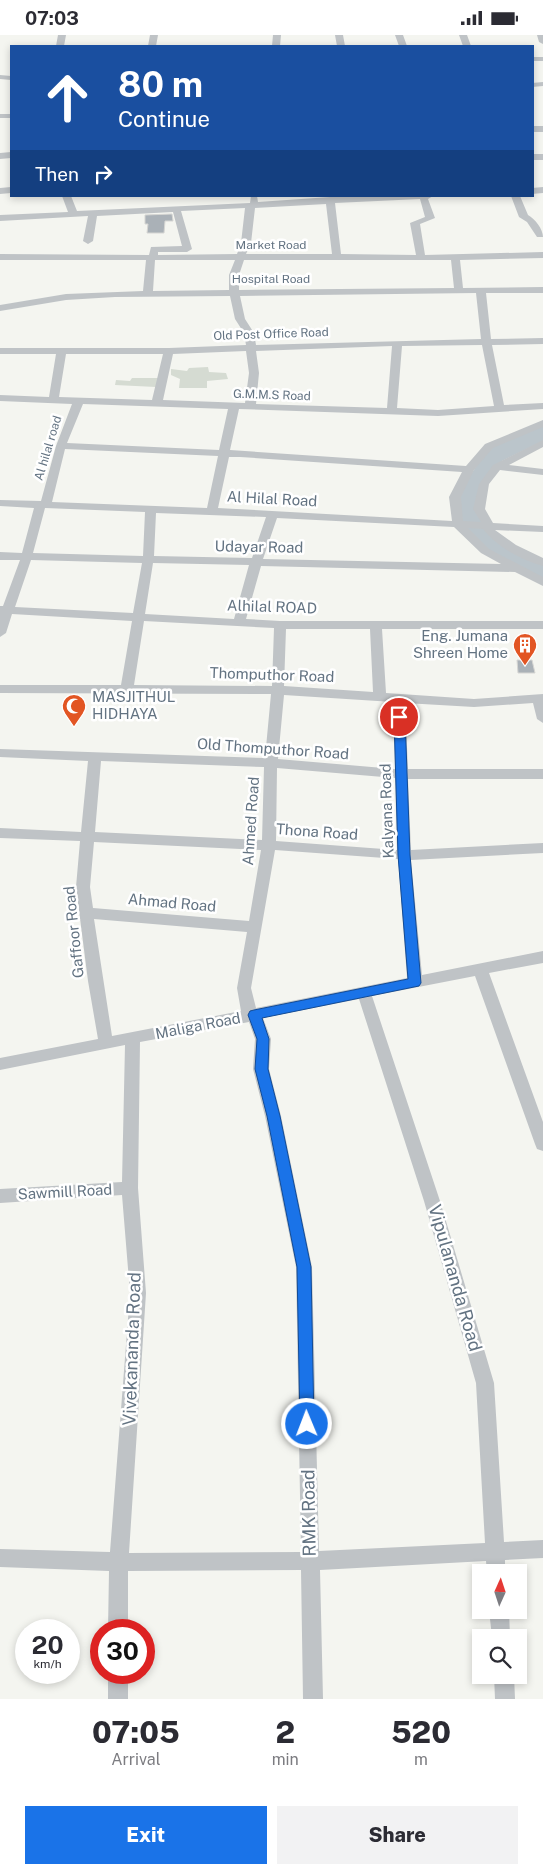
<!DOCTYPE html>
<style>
body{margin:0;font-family:"Public Sans",sans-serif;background:#f2f2f3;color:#2b2b33;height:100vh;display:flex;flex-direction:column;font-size:19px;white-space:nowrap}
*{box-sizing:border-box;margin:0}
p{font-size:16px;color:#7c7c81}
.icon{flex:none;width:28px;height:28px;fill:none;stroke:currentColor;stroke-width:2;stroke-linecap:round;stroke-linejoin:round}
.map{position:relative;height:1664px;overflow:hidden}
.details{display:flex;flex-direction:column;background:#fff;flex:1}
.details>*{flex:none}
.guide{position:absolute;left:10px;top:10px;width:524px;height:152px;border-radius:0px;box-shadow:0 2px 8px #0003;background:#1a4fa0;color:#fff;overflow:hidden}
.needle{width:32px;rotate:3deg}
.buttons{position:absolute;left:472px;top:1529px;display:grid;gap:10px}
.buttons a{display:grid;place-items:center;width:55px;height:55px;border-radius:0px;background:#fff;box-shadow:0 2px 8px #0003;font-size:25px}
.speed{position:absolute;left:15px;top:1584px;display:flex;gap:10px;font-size:25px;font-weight:700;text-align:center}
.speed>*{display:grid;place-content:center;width:65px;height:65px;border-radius:50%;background:#fff;box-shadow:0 2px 8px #0003;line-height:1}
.speed small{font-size:12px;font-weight:400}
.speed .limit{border:8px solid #d22;background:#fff;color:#111}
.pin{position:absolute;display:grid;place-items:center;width:42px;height:42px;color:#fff;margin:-21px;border:2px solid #fff;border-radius:50%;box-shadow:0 1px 5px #0007}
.me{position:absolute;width:55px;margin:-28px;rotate:359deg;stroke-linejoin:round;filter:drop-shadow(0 0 4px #0008)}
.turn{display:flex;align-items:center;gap:18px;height:105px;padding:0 25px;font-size:22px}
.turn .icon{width:65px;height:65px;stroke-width:2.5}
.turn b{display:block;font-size:35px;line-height:42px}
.then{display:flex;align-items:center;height:48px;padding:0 25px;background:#0003;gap:10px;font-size:19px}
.eta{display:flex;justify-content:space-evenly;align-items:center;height:85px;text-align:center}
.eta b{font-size:30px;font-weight:800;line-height:35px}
.cta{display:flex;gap:10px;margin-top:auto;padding:10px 25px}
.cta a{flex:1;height:58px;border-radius:0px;background:#1a73e8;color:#fff;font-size:20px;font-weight:800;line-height:58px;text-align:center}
.cta a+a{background:#f2f2f3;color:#2b2b33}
.status{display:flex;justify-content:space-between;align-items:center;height:35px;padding:0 25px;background:#fff;direction:ltr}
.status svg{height:14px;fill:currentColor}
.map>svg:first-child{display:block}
</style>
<div class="status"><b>07:03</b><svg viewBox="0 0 49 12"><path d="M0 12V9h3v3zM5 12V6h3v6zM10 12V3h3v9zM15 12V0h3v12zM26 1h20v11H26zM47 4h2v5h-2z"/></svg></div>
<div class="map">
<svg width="543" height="1664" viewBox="0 0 543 1664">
<rect width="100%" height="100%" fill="#f4f5f0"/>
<!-- green -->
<path fill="#d5dbd2" d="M208,332L209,337L226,338L228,344L207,346V353H179L180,344L171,340V334L187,336L189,333Z
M132,343H159L156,352L115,350L116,345L130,346Z"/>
<!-- water -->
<path fill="#bbc5cb" d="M543,391V406L502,426L484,449L479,474L491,499L543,527V546L485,516L458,487L455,464L488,413Z"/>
<!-- building -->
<path fill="#aab1b7" stroke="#d6d6d3" d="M172,179L173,186H165L164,198H147L148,189H145V180Z
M517,625H532L535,638H518Z"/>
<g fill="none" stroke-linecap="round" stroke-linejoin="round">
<!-- minor -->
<path fill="#bfc3c6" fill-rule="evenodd" d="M58,0H66L64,11H56Z
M150,0H158L156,11H148Z
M273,0H281L280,11H272Z
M335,0H343L345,11H337Z
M395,0H403L407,11H399Z
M459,0H467L471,11H463Z
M537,0H543V9L539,7Z
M532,22H543V26H532Z
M0,40L11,41V45L0,44Z
M543,47V51L532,52V48Z
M0,79H11V83H0Z
M532,91H543V97H532Z
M11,117V123L0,124V118Z
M532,119H543V125H532Z
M11,152V158L0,159V153Z
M543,152V158L532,159V153Z
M62,161H71L77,176L250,168L251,161H257L258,167L330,162L433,161L428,164L435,183L420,189L425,220L543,217V223L460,225L463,253L543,252V258H486L491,304L543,303V309L492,310L504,370L543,368V374L438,381L239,374L230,415L466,431L485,409L543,385V392L493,413L474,435L461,462L463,486L481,487L473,474L479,449L493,430L543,405V412L509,430L543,434V440L500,435L489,449L485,474L493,488L543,491V497L495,495L516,510L543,523V531C521,525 497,512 483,494L468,493L489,514L543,542V551L515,537L261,531L246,584L280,586H543V594H382L386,658L474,664L543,659V688L537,684L533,668L474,672L405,668L408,734H543V744H408L411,815L543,808V818L411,825L422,940L543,916V928L489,938L543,1087V1116L537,1114L535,1109L475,941L372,961L440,1166L494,1348L504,1507L543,1505V1523L505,1525V1538H487L486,1526L320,1535L323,1664H303L301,1535L128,1536V1595H108L109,1536L0,1532V1514L110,1517L130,1258L122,1160L0,1168V1154L122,1147L125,1010L0,1035V1023L98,1004L88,946L76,852L80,806L0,803V793L81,797L88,726L0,722V714L265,723L271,659L0,658V650H121L132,586L12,579L6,598L0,602V571H3L20,525H0V517L22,518L34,473L0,471V465L41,466L56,411L72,369L0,366V360L49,362L56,319H0V313H169L246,310L244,298L235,284L230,261L115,262L66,265L0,276V270L66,259L143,256L146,225H0V219L149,220L151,212L182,211L173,177L97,181L93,206L88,209L83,206L88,181L0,186V180L68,177ZM420,164L425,182L410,188L416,220L341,219L335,168ZM326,169L332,219H246L251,208L255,173ZM245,173L241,208L237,219L158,220V217H187L192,214L181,176ZM155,225H235L229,240V255L153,256ZM244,225H451L454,253L239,255V240ZM476,258L481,304L256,310L254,298L245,284L240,261ZM482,310L494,371L438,375L397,373L402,311ZM392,311L387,373L256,369L259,338L256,316ZM246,316L249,338L245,368L163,365L173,319ZM66,319H163L152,365L59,362ZM83,369L228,374L219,415L67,408ZM65,414L218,421L207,473L52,467ZM229,422H240L462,437L449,462L452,486L218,473ZM45,473L145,477L143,521L33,518ZM156,478L266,482L252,523L154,521ZM277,483L454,492L481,518L501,529L263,524ZM31,525L142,528L133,578L15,572ZM153,528L249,530L234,584L145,579ZM144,586L274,593L272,651L134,650ZM286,594H370L373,657L284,651ZM284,660L393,667L395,734L278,724ZM101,726L264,732L262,805L95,797ZM277,733L395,743L397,815L276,806ZM94,807L261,815L249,886L93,873L90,852ZM275,815L398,824L407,943L256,973L251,953ZM94,884L247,897L237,953L241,976L112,1001ZM359,964L424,1166L476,1348L485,1508L319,1516L312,1232L281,1081L269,1034L271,1004L263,983ZM249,987L255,1004L253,1034L265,1081L296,1232L301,1517L129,1518L146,1258L138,1153L140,1007Z
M511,161H520L528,180C535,184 543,194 543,202H537L527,187L519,182Z
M489,1575H509L510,1602H492Z
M108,1638H128V1664H108Z
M494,1640H514L515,1664H495Z"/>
</g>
<!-- route -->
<path fill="#1a73e8" stroke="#114b97" d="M399,679L405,682L410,820L421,948L419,951L414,952L262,983L269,1004L268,1034L280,1081L311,1232L314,1389L312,1394L307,1396L302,1394L300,1389L297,1232L267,1081L255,1034L257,1004L248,980L250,976L254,975L408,944L398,820L394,682Z"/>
<!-- icons -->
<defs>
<g id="building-pin" transform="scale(1.25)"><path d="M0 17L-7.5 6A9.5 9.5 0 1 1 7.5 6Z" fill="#e25523" stroke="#fff"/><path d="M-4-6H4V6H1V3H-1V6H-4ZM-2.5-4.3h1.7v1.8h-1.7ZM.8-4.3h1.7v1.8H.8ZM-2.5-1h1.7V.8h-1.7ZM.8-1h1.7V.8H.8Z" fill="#fff"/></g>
<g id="mosque-pin" transform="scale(1.25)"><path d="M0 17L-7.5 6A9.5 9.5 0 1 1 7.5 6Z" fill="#e25523" stroke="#fff"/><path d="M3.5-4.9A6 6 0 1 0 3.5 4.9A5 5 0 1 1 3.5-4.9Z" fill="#fff"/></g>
</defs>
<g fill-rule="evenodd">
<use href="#building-pin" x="525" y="610"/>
<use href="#mosque-pin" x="74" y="671"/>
</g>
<g text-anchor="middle" stroke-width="5" stroke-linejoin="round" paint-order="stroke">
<!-- far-street labels -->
<g font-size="12" fill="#637382" stroke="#fff">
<text x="271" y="214">Market Road</text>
<text x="271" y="248">Hospital Road</text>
<text transform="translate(271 299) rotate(-2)" y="4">Old Post Office Road</text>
<text transform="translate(272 360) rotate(2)" y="4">G.M.M.S Road</text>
<text transform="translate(48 413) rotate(-73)" y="4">Al hilal road</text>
</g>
<!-- street labels -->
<g font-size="15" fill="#637382" stroke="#fff">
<text transform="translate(272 464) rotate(3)" y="5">Al Hilal Road</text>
<text transform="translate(259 512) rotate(1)" y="5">Udayar Road</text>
<text transform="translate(272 572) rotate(2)" y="5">Alhilal ROAD</text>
<text transform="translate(272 640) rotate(2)" y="5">Thomputhor Road</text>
<text transform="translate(273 714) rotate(4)" y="5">Old Thomputhor Road</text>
<text transform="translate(387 776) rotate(-92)" y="5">Kalyana Road</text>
<text transform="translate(251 786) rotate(-86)" y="5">Ahmed Road</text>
<text transform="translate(317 797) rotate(4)" y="5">Thona Road</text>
<text transform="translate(172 868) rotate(5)" y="5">Ahmad Road</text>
<text transform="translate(74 897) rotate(-96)" y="5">Gaffoor Road</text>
<text transform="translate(198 991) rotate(-11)" y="5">Maliga Road</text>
<text transform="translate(65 1157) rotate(-3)" y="5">Sawmill Road</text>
</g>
<!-- poi labels -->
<g font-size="15" fill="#637382" stroke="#fff" text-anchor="end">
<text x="508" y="606">Eng. Jumana<tspan x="508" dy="17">Shreen Home</tspan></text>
<text x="92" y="667" text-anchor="start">MASJITHUL<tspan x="92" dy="17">HIDHAYA</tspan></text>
</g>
<!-- near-street labels -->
<g font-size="18" fill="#637382" stroke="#fff">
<text transform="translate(455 1243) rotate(74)" y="6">Vipulananda Road</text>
<text transform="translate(132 1314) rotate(-88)" y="6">Vivekananda Road</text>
<text transform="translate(309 1478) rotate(-91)" y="6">RMK Road</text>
</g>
</g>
</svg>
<div class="buttons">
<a><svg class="needle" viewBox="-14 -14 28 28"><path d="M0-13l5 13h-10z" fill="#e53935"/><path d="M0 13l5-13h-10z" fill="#7c7c81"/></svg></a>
<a><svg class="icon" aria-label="search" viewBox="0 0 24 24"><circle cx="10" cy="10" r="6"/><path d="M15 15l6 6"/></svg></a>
</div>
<div class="speed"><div>20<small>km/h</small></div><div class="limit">30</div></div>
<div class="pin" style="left:399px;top:682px;background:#d93025"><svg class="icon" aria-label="arrive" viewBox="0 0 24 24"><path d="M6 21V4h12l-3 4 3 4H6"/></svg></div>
<svg class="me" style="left:307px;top:1389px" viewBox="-20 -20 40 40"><circle r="17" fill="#1a73e8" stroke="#fff" stroke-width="3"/><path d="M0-11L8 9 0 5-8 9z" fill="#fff"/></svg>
<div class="guide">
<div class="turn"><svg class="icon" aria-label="ahead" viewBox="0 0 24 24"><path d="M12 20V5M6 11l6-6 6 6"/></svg><div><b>80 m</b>Continue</div></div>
<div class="then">Then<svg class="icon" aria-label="right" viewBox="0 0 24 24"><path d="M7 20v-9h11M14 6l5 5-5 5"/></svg></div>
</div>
</div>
<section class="details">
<div class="eta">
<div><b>07:05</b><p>Arrival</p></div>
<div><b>2</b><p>min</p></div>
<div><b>520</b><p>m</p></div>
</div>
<div class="cta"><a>Exit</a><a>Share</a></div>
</section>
